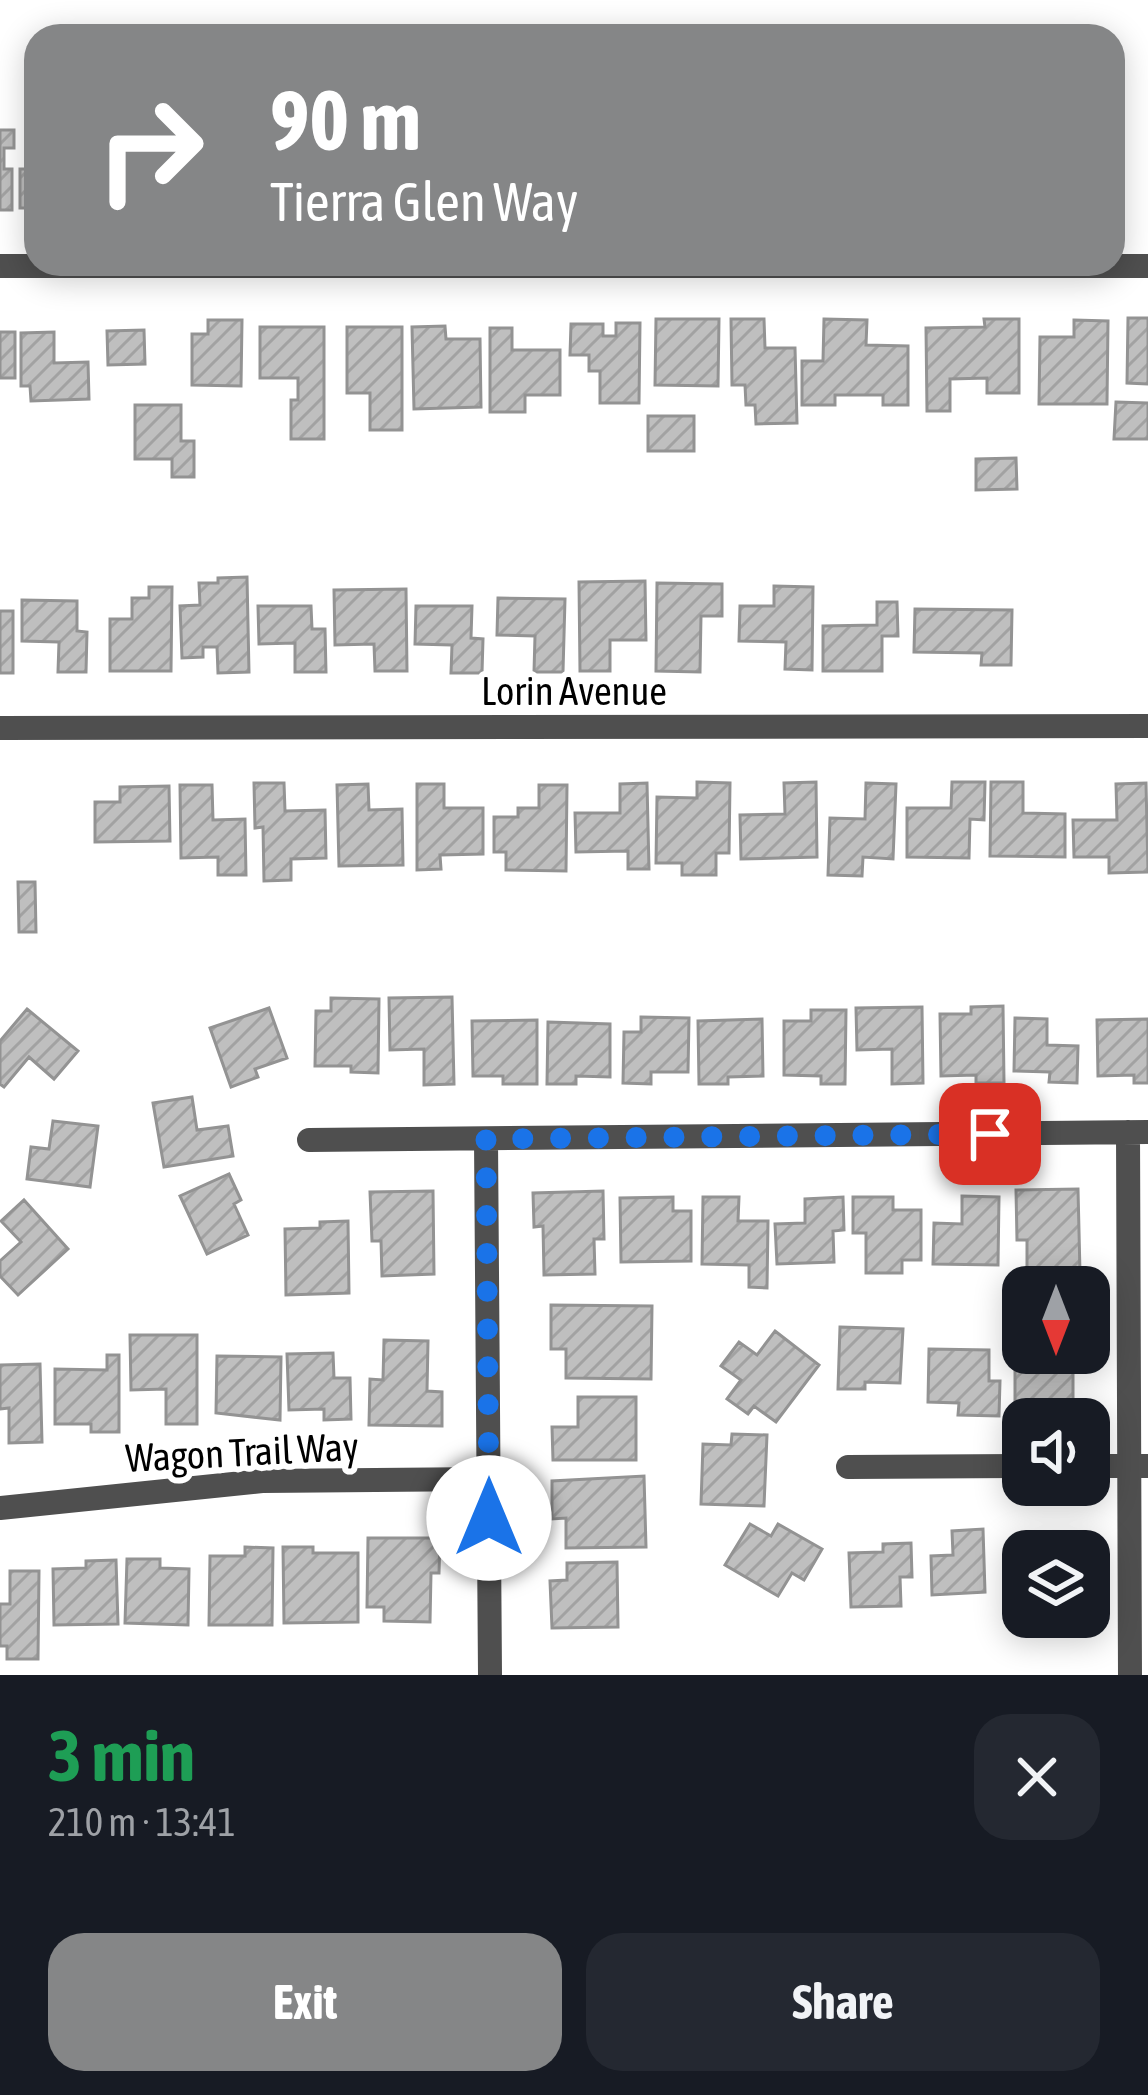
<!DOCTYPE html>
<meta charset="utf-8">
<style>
body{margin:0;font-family:"Asap Condensed",sans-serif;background:#242831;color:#f1f3f6;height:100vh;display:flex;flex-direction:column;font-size:45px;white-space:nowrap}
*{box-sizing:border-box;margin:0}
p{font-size:39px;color:#9ea1a6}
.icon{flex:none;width:66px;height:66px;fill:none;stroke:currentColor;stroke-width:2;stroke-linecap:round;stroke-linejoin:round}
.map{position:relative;height:1675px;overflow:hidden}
.panel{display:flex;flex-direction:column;background:#171b24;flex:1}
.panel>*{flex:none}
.hud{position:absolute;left:24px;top:24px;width:1101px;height:252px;border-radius:36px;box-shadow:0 6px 30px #0003;background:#858687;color:#fff;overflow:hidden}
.needle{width:78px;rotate:180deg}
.tools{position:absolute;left:1002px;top:1266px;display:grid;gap:24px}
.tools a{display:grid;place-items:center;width:108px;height:108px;border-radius:24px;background:#171b24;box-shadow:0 6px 30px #0003;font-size:60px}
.pin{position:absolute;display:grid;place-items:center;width:102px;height:102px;color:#fff;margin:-51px;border-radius:24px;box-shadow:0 6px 18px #0006}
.me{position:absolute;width:132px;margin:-66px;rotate:0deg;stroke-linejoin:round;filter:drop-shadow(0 0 9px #0008)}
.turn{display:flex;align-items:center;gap:42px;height:252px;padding:0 48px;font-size:54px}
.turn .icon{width:156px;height:156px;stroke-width:2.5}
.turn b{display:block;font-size:84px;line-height:102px}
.round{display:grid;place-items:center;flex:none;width:126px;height:126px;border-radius:36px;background:#242831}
.overview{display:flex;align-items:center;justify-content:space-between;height:204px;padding:0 48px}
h1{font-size:72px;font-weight:700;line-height:90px;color:#1e9e55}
.primary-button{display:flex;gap:24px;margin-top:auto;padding:24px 48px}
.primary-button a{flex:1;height:138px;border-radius:36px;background:#858687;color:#fff;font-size:48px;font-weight:700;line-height:138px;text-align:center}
.primary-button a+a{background:#242831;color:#f1f3f6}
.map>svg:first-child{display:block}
</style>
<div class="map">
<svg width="1148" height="1675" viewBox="0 0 1148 1675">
<defs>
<pattern id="building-hatch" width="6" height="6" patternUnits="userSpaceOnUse" patternTransform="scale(3)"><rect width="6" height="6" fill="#bfbfbf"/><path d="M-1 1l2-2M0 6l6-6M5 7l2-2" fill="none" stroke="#a2a2a2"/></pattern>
</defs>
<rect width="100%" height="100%" fill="#fff"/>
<!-- building -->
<path fill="url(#building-hatch)" stroke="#939393" stroke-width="3" d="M0,130H14V148H4V169H12V210H0Z
M20,169H36V208H20Z
M1128,318H1148V384L1127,383Z
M656,319H719L718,386L655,385Z
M731,319H764L765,348H795L797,423L756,424L755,405H746L745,385H732Z
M824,319L867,320L866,345L908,346V405H883V395H835V405H802V361H823Z
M984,319H1019V393H987V378L950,379V411H927L926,328L985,327Z
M208,320H242L241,386L192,385V334H208Z
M1074,320L1108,321L1107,404H1039L1040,337H1074Z
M616,323H640L639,403H600V371H589V355H570L571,324H603V336H616Z
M445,326L446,339H480L481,407L414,409L412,327Z
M260,327H324V439H291V400H298V378H260Z
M347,327H402V430H370V393H347Z
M490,328H512V350H560V395H525V412H490Z
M144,330L145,364L108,365L107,331Z
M0,332H15V378H0Z
M54,332V363L88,362L89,399L31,401L30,386H21V333Z
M1116,402L1148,403V439H1114Z
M135,405H181V441H194V477H172V459H135Z
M648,416H694V451H648Z
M1016,458L1017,489L976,490V459Z
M247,577L249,672L218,673L217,647H203V657L182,658L180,606L200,605L199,583H218V578Z
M645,581L646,640H610V671H580L579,582Z
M657,583L722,584V616H701L700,672L656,671Z
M774,586L813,587L812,670L785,669L786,642L739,641L740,606H774Z
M149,587H172L171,671H110V619H132V598H149Z
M406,589L407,671H375L374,644L335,645L334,590Z
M498,598L565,599L563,672H534L535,636L497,635Z
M22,600L77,601V631L87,632L86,672H58L59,642L22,641Z
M877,602H897L898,636H882V671H823V626L877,625Z
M258,606H311L312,629H325L326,672H295V643L259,644Z
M416,606H472L471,638L483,639L482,673H451L452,645L415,644Z
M915,609L1012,610L1011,665H981L982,653L914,652Z
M0,611H13V673H0Z
M697,782L730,783L729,853H716V875H682V863H656L657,797L697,798Z
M816,782L817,857L741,859L740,815L785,814L784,783Z
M952,782H985L984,820L970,819L969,858L907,857V808H951Z
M991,782H1023V813L1065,814V857L990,856Z
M254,783H284L285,811L325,810L326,858L291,859V880L264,881L263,827L255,828Z
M647,783L649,869H628V851L576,852L575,813H620V784Z
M866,783L896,784L893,859L863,857L862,876L828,875L830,818L865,819Z
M1146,783L1148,872L1109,873V857H1074L1073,820H1117L1116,784Z
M368,784L369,810L402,809L403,865L339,866L337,785Z
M417,784H444V808H483V854L440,855L441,869L417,870Z
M180,785H212L213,820L245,819L246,875H218V857L181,858Z
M539,785H567L566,871L506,870V852H494V817H518V808H539Z
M169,786L170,841L95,842V802H120V787Z
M18,882H35L36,932H19Z
M452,997L454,1084L424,1085V1049L390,1050L389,998Z
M331,998L379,999L378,1073L351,1072V1066H315L316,1011H331Z
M1003,1006L1004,1083H976V1075L941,1076L940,1014H971V1007Z
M922,1007L923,1083L892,1084V1049L857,1050L856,1008Z
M269,1008L287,1058L255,1069L258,1077L231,1087L210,1028Z
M27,1009L78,1051L54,1079L29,1057L4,1087L0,1084V1041Z
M811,1010H846L845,1084H821V1076L784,1075V1021H811Z
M641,1017L689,1018L688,1072H651V1084L623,1083L624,1032H641Z
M1015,1018L1047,1019V1045L1078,1046L1077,1083L1049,1082L1050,1072L1014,1071Z
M762,1019L763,1076L728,1077V1084H699L698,1021Z
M1148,1019V1083H1134V1075L1098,1076L1097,1020Z
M537,1020V1084H503V1076H473L472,1021Z
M548,1022L610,1024V1077L576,1076V1084H547Z
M192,1097L197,1130L228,1126L233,1156L164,1167L153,1103Z
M53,1121L98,1126L90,1187L27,1179L31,1147L49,1149Z
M229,1174L241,1200L234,1204L248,1235L207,1254L180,1196Z
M1078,1189L1080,1273L1027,1274V1240H1017L1016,1190Z
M433,1191L434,1274L382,1276L381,1241H372L370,1192Z
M603,1191L604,1239H594L595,1274L544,1275L543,1226L534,1227L533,1193Z
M962,1196L999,1197L998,1265L933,1264L934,1223L962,1224Z
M673,1197V1211H691V1261L621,1262L620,1198Z
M703,1197H739L738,1221H768L767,1288L749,1287V1265L702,1264Z
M843,1197L844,1230L833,1231L834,1262L777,1264L775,1224L805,1223V1199Z
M853,1197H893V1210H921V1260H902V1273H866V1233H853Z
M24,1200L68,1249L18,1295L0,1276V1261L21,1242L1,1221Z
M348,1221L349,1293L286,1295L285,1229L320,1228V1222Z
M551,1305L652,1306L651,1379L566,1378V1349H551Z
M840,1327L903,1329L900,1383L865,1382V1389H838Z
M775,1331L819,1365L776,1422L754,1406L748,1414L727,1399L741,1380L721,1366L739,1342L757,1355Z
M130,1335H197V1424H166V1389L131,1390Z
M384,1340L428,1341L427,1391L442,1392V1426L369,1425L370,1379L383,1380Z
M929,1349L989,1350V1381H1000L999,1416L958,1415L959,1403L928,1402Z
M1015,1350L1073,1353V1419L1015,1420Z
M333,1353L334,1378H350L351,1419L324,1420V1409L289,1410L287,1354Z
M107,1355H119V1432H91V1424H55V1369L107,1370Z
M217,1356L281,1357L280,1420L216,1413Z
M40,1364L42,1442L9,1443V1408L0,1409V1365Z
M578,1397H636V1460H553L552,1427H578Z
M732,1434L767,1435L764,1506L701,1504L703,1444L731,1445Z
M644,1476L646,1547L566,1548V1518L552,1519V1481Z
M750,1524L771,1536L778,1524L822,1549L804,1580L792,1573L778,1596L725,1565Z
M983,1529L985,1592L932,1595L931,1556L953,1555L952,1531Z
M1016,1534L1084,1535V1551H1023V1572H1015Z
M368,1538H440L439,1573H431L430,1622L384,1621V1607H367Z
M911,1543L912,1577H900L901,1606L851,1607L849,1553L883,1552V1544Z
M245,1547L273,1548L272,1625H209L210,1556H245Z
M283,1547H313V1553H358V1622L284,1623Z
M127,1559H160V1568L189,1569L188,1625L125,1623Z
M116,1560L118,1624L54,1625L53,1569L86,1568V1561Z
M617,1562L618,1627L552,1628L550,1581L567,1580V1563Z
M10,1571H39L38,1659H7V1646H0V1604H10Z"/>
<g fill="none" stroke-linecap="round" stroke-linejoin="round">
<!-- minor -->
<path stroke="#4f4f4f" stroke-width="24" d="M0,266H1148
M0,728L1148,726
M1128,1132L1130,1675
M486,1139L490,1675
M309,1140L1148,1132
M1089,1466H1148
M848,1467L1023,1466
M0,1508L262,1481L488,1479"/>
</g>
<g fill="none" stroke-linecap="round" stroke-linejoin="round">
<!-- route -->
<path stroke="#1a73e8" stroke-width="21" stroke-dasharray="0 37.8" d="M489,1518L486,1139L990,1134"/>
</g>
<g text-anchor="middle" stroke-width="12" stroke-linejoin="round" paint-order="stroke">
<!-- street labels -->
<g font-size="39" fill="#000" stroke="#fff">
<text x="574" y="705">Lorin Avenue</text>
<text transform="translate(242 1452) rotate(-3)" y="14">Wagon Trail Way</text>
</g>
</g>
</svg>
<div class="tools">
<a><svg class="needle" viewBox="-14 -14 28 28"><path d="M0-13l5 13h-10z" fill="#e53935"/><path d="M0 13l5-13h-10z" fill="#9ea1a6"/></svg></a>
<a><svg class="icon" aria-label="sound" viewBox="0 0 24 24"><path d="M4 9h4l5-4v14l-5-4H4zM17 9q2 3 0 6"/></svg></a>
<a><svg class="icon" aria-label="layers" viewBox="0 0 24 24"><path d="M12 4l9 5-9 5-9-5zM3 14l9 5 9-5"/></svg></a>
</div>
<div class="pin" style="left:990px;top:1134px;background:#d93025"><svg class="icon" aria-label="arrive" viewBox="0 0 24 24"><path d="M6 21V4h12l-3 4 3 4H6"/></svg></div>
<svg class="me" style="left:489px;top:1518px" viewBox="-20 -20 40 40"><circle r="19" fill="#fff"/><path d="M0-13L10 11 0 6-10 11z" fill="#1a73e8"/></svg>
<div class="hud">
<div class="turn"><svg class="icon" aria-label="right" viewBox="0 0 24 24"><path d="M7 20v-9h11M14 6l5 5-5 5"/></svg><div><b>90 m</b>Tierra Glen Way</div></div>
</div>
</div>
<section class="panel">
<div class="overview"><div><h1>3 min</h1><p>210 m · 13:41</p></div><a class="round"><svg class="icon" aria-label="close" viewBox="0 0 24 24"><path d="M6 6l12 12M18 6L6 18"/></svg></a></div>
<div class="primary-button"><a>Exit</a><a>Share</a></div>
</section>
